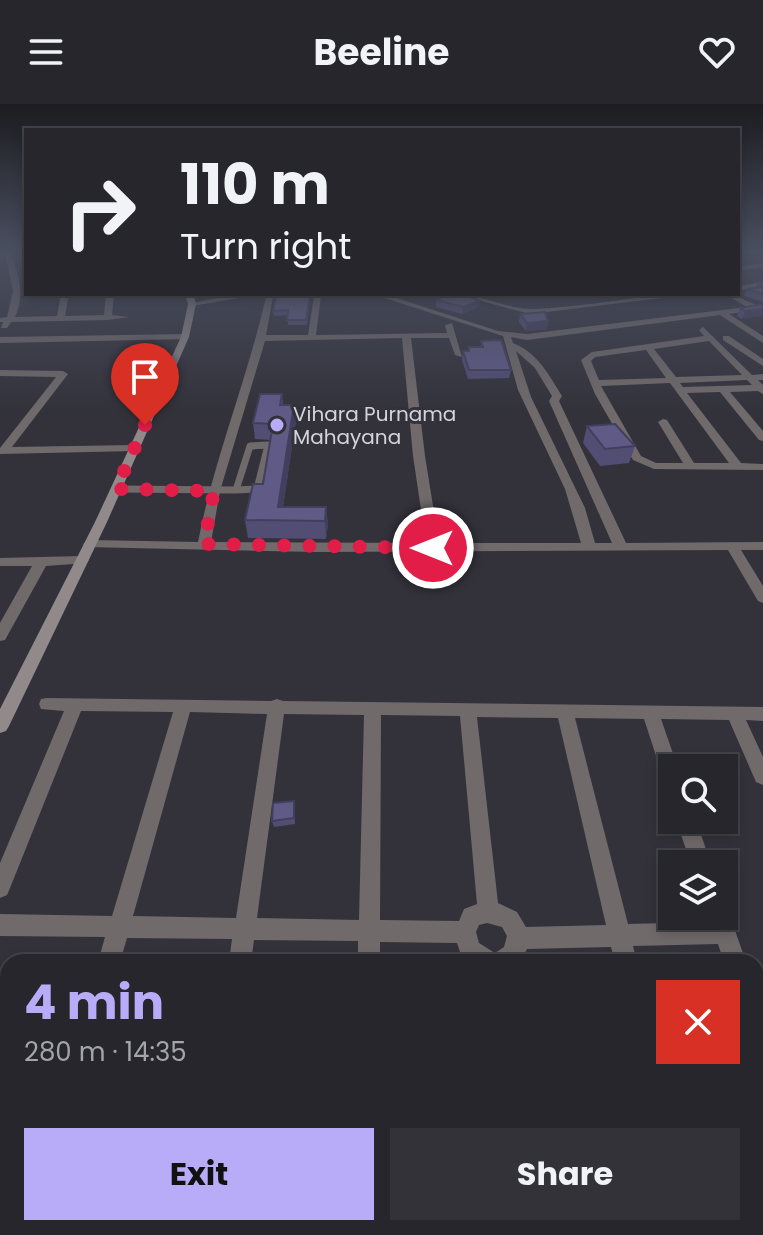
<!DOCTYPE html>
<meta charset="utf-8">
<style>
body{margin:0;font-family:Poppins,sans-serif;background:#323238;color:#f1f3f6;height:100vh;display:flex;flex-direction:column;font-size:30px;white-space:nowrap}
*{box-sizing:border-box;margin:0}
p{font-size:26px;color:#a4a5a9}
.icon{flex:none;width:44px;height:44px;fill:none;stroke:currentColor;stroke-width:2;stroke-linecap:round;stroke-linejoin:round}
.map{position:relative;flex:1;overflow:hidden}
.details{position:absolute;left:0px;top:850px;width:764px;height:282px;display:flex;flex-direction:column;background:#26262c;border-radius:24px 24px 0 0;box-shadow:0 4px 12px #0003,0 0 0 2px #424348}
.details>*{flex:none}
.top-card{position:absolute;left:24px;top:24px;width:716px;height:168px;border-radius:0px;box-shadow:0 4px 12px #0003,0 0 0 2px #424348;background:#26262c;color:#f1f3f6;overflow:hidden}
.controls{position:absolute;left:658px;top:650px;display:grid;gap:16px}
.controls a{display:grid;place-items:center;width:80px;height:80px;border-radius:0px;background:#26262c;box-shadow:0 4px 12px #0003,0 0 0 2px #424348;font-size:40px}
.pin{position:absolute;display:grid;place-items:center;width:68px;height:68px;color:#fff;margin:-82px -34px;border-radius:50% 50% 50% 0;rotate:-45deg;box-shadow:0 0 8px #0007}
.pin .icon{rotate:45deg}
.me{position:absolute;width:88px;margin:-44px;rotate:270deg;stroke-linejoin:round;filter:drop-shadow(0 0 6px #0008)}
.turn{display:flex;align-items:center;gap:28px;height:168px;padding:0 24px;font-size:36px}
.turn .icon{width:104px;height:104px;stroke-width:2.5}
.turn b{display:block;font-size:56px;line-height:68px}
.round{display:grid;place-items:center;flex:none;width:84px;height:84px;border-radius:0px;background:#323238}
.headline{display:flex;align-items:center;justify-content:space-between;height:136px;padding:0 24px}
h1{font-size:48px;font-weight:700;line-height:60px;color:#b8abf7}
.cta{display:flex;gap:16px;margin-top:auto;padding:16px 24px}
.cta a{flex:1;height:92px;border-radius:0px;background:#b8abf7;color:#111;font-size:32px;font-weight:700;line-height:92px;text-align:center}
.cta a+a{background:#323238;color:#f1f3f6}
header{display:flex;justify-content:space-between;align-items:center;height:104px;padding:0 24px;background:#26262c;font-size:36px;font-weight:700}
.map>svg:first-child{display:block}
</style>
<header><svg class="icon" aria-label="menu" viewBox="0 0 24 24"><path d="M4 6h16M4 12h16M4 18h16"/></svg>Beeline<svg class="icon" aria-label="heart" viewBox="0 0 24 24"><path d="M12 20l-8-8c-3-5 5-10 8-4 3-6 11-1 8 4z"/></svg></header>
<div class="map">
<svg width="763" height="1131" viewBox="0 0 763 1131">
<rect width="100%" height="100%" fill="#33323b"/>
<g fill="none" stroke-linecap="round" stroke-linejoin="round">
<!-- lane -->
<path stroke="#706a6b" stroke-width="7" d="M268,341L257,385L236,386L250,342Z
M116,385L236,386"/>
<!-- street -->
<path fill="#706a6b" fill-rule="evenodd" d="M5,149H11C19,170 25,192 15,213L57,212L61,190H69L65,212L104,211L106,190H114L112,211L129,213L108,216L11,218L7,224H1L3,218H0V214L7,213L13,187Z
M763,159V163L738,167V163Z
M763,178V182L738,186V182Z
M237,190H334L321,192L316,231L447,229L445,221L452,219L462,253L455,251L449,234H411L425,352L439,439H581L565,385L518,286L503,232L372,190H384L498,227L527,230L747,203L725,190C739,190 750,202 763,201V205L729,210L763,232V239L720,211L527,236L511,233L513,239C538,249 549,271 562,292L559,297L626,439L763,438V446H741L763,482V499L758,497L728,446L317,448L85,443L83,440L90,436L198,438C214,355 247,276 266,193H245L192,202L188,200ZM314,192L308,231H266L273,193ZM402,234L413,352L426,439L211,438L220,387L265,237ZM516,247L535,264L552,292L549,297L612,439H595L585,404L531,293Z
M455,190C482,190 508,206 534,205C588,203 641,190 695,190L530,210Z
M703,223L752,271L763,270V276H758L763,281V290L758,287L730,288L763,327V337L759,336L720,288L687,289L741,359L763,360V366L654,365L633,356L595,290L581,256L592,248L704,232L699,226ZM709,237L742,271L676,273L654,245ZM646,246L666,274L599,276L591,257L595,253ZM747,276L752,281L683,283L680,279ZM670,279L729,359H694L667,316L663,315L658,318L683,359H656L641,352L601,282Z
M185,230L189,233L188,235L0,239V233Z
M723,232H729L763,255V262L723,236Z
M0,266L63,267L68,270L12,343L135,341L141,344L135,347L0,350V344L56,273L0,272Z
M82,452L89,456L87,459L46,462L5,536L0,537V519L32,462H0V454Z
M47,594L271,597L277,595L283,597L763,603V617L746,616L763,653V681L756,678L729,616L661,615L678,664H672V681L665,678L663,673L644,615L575,614L628,820L710,818L708,812H724V803L730,812L746,858H724L718,840L633,842L637,858H615L611,843L527,845L520,858H468L462,854L457,839L380,838V858H358V837L254,836L251,858H229L232,835L127,834L120,858H98L105,833L0,832V810L112,812L173,608L81,607L10,784L7,791L0,794V759L64,607L41,605L39,600L41,595ZM190,608L267,610L236,814L133,812ZM284,610L364,611L359,816L257,814ZM381,611L460,612L477,800L464,805L459,817L380,816ZM477,613L558,614L606,821L526,823L517,808L498,799ZM487,819L502,823L507,832L504,843L495,849L479,839L476,828L479,821Z
M676,716H696L711,760H691Z
M756,908L763,911V952L756,949Z
M23,1124H51L49,1131H21Z
M187,1124H215L214,1131H186Z
M354,1124H382V1131H354Z
M510,1124H538L539,1131H511Z
M675,1124H703L705,1131H677Z"/>
<!-- secondary -->
<path fill="#91898a" fill-rule="evenodd" d="M185,190H193L196,200L189,233L107,418L9,622L6,627L0,629V605L95,418L181,233L188,200Z"/>
</g>
<!-- wall -->
<path fill="#524d73" d="M763,178V198L744,192L747,185L755,184L757,179Z
M310,196L307,221H288V211L274,212L273,207Z
M436,196L480,197L479,203L462,210L436,203Z
M763,200L742,215L737,212L740,204Z
M520,210L548,217L547,225L526,227L519,218Z
M481,237L511,266L509,274L468,275L462,256L463,247H468L469,243H481Z
M282,290L283,301L296,316L283,403H326L328,421L326,435L248,434L245,416L263,380L271,336L255,335L253,319Z
M587,322L635,342L629,359L600,362L583,339Z
M294,697L295,720L274,723L272,717Z"/>
<!-- shaded-wall -->
<path fill="#423f5e" d="M480,197L479,203L462,210L463,203Z
M763,205V212L742,215L745,207Z
M548,217L547,225L526,227L527,219Z
M294,301L296,316L281,417L278,403Z
M326,403L328,421L326,435L325,417Z"/>
<!-- building -->
<path fill="#5f5a86" stroke="#423f5e" stroke-width="2" d="M763,183V190L747,185Z
M450,190H463L480,197L463,203L436,196Z
M310,192L306,216H287L288,206L273,207L276,193Z
M763,200V205L745,207L740,204Z
M545,208L548,217L527,219L520,210Z
M501,236L511,266H469L463,247H469V243H483L481,237Z
M260,290H282L280,301H294L278,403H326L325,417L245,416L253,380H263L273,320L253,319Z
M615,320L635,342L605,345L587,322Z
M294,697V714L272,717L273,699Z"/>
<!-- sky -->
<linearGradient id="sky" x2="0" y2="1"><stop stop-color="#1c1c20"/><stop offset="0.48" stop-color="#4a4f60"/><stop offset="1" stop-color="#4a4f60" stop-opacity="0"/></linearGradient>
<rect width="763" height="308" fill="url(#sky)"/>
<g fill="none" stroke-linecap="round" stroke-linejoin="round">
<!-- route -->
<path stroke="#e11d48" stroke-width="14" stroke-dasharray="0 25.2" d="M145,321L116,385L214,387L204,440L433,444"/>
</g>
<!-- markers -->
<circle fill="#b8abf7" stroke="#33323b" stroke-width="3" cx="277" cy="321" r="8"/>
<g text-anchor="middle" stroke-width="6" stroke-linejoin="round" paint-order="stroke">
<!-- far-poi labels -->
<g font-size="20" fill="#d5d4da" stroke="#33323b" text-anchor="start">
<text x="293" y="317">Vihara Purnama<tspan x="293" dy="23">Mahayana</tspan></text>
</g>
</g>
</svg>
<div class="controls">
<a><svg class="icon" aria-label="search" viewBox="0 0 24 24"><circle cx="10" cy="10" r="6"/><path d="M15 15l6 6"/></svg></a>
<a><svg class="icon" aria-label="layers" viewBox="0 0 24 24"><path d="M12 4l9 5-9 5-9-5zM3 14l9 5 9-5"/></svg></a>
</div>
<div class="pin" style="left:145px;top:321px;background:#d93025"><svg class="icon" aria-label="arrive" viewBox="0 0 24 24"><path d="M6 21V4h12l-3 4 3 4H6"/></svg></div>
<svg class="me" style="left:433px;top:444px" viewBox="-20 -20 40 40"><circle r="17" fill="#e11d48" stroke="#fff" stroke-width="3"/><path d="M0-11L8 9 0 5-8 9z" fill="#fff"/></svg>
<div class="top-card">
<div class="turn"><svg class="icon" aria-label="right" viewBox="0 0 24 24"><path d="M7 20v-9h11M14 6l5 5-5 5"/></svg><div><b>110 m</b>Turn right</div></div>
</div>
<section class="details">
<div class="headline"><div><h1>4 min</h1><p>280 m · 14:35</p></div><a class="round" style="background:#d93025;color:#fff"><svg class="icon" aria-label="close" viewBox="0 0 24 24"><path d="M6 6l12 12M18 6L6 18"/></svg></a></div>
<div class="cta"><a>Exit</a><a>Share</a></div>
</section>
</div>
